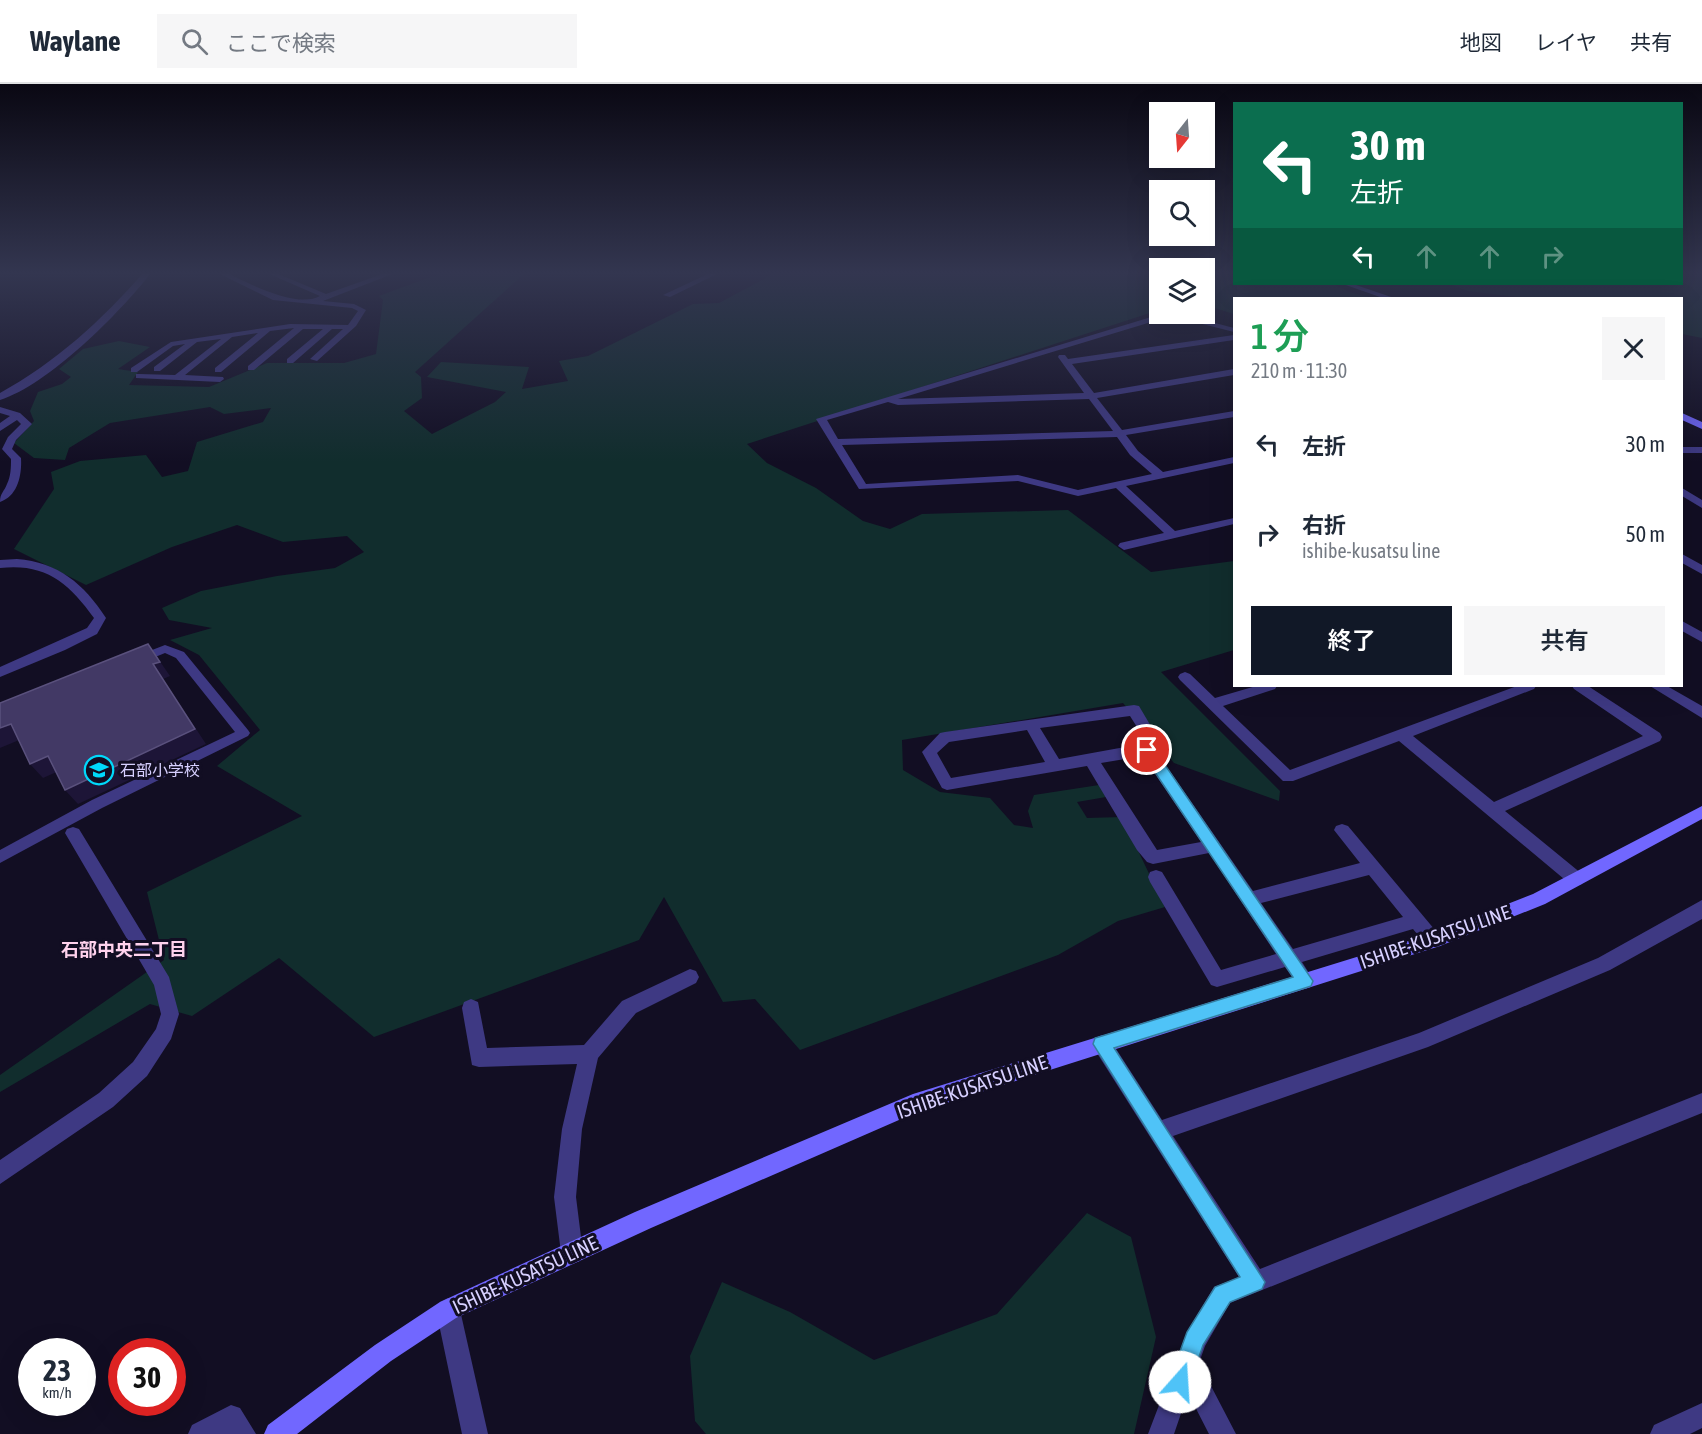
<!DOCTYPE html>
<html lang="ja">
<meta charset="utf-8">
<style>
body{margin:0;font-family:"Asap Condensed","Noto Sans JP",sans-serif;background:#f6f6f7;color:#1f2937;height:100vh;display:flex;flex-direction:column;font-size:22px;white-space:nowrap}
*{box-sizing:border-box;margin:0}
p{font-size:20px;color:#747a83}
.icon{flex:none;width:33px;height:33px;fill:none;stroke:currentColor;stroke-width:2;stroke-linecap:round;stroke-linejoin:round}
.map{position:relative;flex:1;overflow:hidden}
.panel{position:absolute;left:1233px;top:213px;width:450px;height:390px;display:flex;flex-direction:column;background:#fff;border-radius:0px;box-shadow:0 6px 24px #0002}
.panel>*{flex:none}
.top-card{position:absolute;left:1233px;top:18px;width:450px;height:183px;border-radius:0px;box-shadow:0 6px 24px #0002;background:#0b6e4f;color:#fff;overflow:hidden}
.needle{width:39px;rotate:197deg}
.controls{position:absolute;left:1149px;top:18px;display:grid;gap:12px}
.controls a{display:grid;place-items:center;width:66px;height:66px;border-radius:0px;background:#fff;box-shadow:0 6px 24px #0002;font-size:30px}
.speed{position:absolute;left:18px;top:1254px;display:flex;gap:12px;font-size:30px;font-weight:700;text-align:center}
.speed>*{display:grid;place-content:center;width:78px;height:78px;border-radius:50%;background:#fff;box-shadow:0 6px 24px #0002;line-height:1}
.speed small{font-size:15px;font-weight:400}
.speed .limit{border:9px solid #d22;background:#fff;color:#111}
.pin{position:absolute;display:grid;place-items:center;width:51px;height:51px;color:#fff;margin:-26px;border:3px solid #fff;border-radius:50%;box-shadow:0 2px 6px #0007}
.me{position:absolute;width:66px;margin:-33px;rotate:19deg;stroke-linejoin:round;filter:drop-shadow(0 0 4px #0008)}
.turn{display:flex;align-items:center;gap:21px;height:126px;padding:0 18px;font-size:27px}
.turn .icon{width:78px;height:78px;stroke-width:2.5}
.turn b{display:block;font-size:42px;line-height:51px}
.lanes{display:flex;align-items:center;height:57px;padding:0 18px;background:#0003;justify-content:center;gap:30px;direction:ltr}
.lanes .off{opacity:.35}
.round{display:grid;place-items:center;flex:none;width:63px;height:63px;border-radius:0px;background:#f6f6f7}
.summary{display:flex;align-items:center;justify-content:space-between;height:102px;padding:0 18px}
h1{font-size:36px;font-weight:600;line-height:45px;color:#1e9e55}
.primary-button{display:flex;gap:12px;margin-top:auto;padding:12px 18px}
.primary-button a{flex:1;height:69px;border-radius:0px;background:#111827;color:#fff;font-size:24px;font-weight:600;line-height:69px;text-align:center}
.primary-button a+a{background:#f6f6f7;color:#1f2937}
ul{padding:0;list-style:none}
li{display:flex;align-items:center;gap:18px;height:90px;padding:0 18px}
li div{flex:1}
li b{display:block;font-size:22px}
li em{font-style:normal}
header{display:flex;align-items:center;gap:36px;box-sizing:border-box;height:84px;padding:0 30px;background:#fff;border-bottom:2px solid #e0e1e3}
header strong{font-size:28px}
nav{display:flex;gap:33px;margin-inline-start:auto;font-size:21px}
.search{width:420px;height:54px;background:#f6f6f7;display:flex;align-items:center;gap:15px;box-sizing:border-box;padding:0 21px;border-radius:0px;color:#747a83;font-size:22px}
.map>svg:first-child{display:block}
</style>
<header>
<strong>Waylane</strong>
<div class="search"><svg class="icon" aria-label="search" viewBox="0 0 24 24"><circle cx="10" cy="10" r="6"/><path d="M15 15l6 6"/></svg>ここで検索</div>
<nav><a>地図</a><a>レイヤ</a><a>共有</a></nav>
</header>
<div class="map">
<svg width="1702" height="1350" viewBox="0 0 1702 1350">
<rect width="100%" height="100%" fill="#120e23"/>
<!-- green -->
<path fill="#112d2d" d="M448,189H525L415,288L421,293L422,314L404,327L432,350L495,318L506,308L427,293L441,278L529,283L522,305L568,297L559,277L588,272L693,220L719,219L775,189H1159V226L747,360L767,379L816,404L863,437L890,445L922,430L1068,426L1151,488L1234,477V566L1161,588L1280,707L1279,717L1174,679L1123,619L902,656L903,686L940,708L990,714L1014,741L1033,744L1028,727L1034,711L1099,701L1106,713L1077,718L1087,734L1122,733L1165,823L1118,837L1058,871L800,966L755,915L723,918L664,813L639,856L374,953L279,874L192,932L150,920L0,1008V991L164,876L147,808L302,732L217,682L260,646L199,571L170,556L212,544L169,536L162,524L201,507L277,492L335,484L364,468L347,452L283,458L237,441L172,463L86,501L14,465L54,405L51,388L80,377L146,371L162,393L188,387L197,358L263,338L271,324L224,330L210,323L110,339L69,364L65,376L34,374L14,359L34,337L30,327L38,308L62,300L71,293L59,285L83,265L119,257L150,263L118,285L138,288L129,301L209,303L267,279H344L376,270L383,216L379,212L433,192Z
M1204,189H1234V200H1333L1352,209L1373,214H1234V230L1205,221Z
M1682,189H1702V254L1682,250V214H1525L1468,207L1449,200H1682Z
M1087,1129L1131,1153L1156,1253L1134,1350H706L695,1337L690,1272L722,1198L790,1228L874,1276L997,1230Z"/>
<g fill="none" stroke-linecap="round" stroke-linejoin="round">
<!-- lane -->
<path fill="#3e3983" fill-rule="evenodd" d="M218,189H227C248,199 298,225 320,212L267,189H276L326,210L385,189H395L323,217L354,220L366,226L356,242L317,277L310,275L343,245H332L293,279H287V275L323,245H303L254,286H248V282L294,244L270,247L221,288H215V284L258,249L232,253L185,291L223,293L224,295L220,298L136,294V290H139L175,291L221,255L197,258L160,287H154V283L185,260L173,262L137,288H131V284L171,258L290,240L348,241L358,227L352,224L273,216Z
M710,189H719L670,213L663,211Z
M165,561L184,568L248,646L250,649L248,652L102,724L0,779V766L92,716L235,648L176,574L165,569L138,580L132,576L134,573Z"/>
<!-- street -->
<path fill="#3e3983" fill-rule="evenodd" d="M143,189H151C120,229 48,301 0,316V309C56,278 101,237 143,189Z
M1161,230H1181L1234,244V248L1171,232L898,315L1084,309L1058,273L1059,271H1065L1068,275L1234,251V256L1072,280L1094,309L1234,285V291L1097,314L1122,346L1234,327V333L1126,351L1138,367L1163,388L1234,373V379L1126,402L1175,447L1234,434V440L1124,466L1118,462L1120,459L1164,449L1116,404L1078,412L1018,397L859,405L816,335ZM1089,315L1113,347L838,355L827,336L888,318L898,321ZM1117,353L1130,371L1152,390L1078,406L1018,391L866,400L842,361Z
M0,323L20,329L32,340L16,356L12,365L21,374C22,391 18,412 0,418C0,409 4,408 7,400C11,392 11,383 11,375L2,365L8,353L21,340L17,336L0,347V339L10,332L0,329Z
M1682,363H1702V369H1682Z
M1682,404L1702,416V424L1682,412Z
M1682,470L1702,481V490L1682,479Z
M17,475C58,478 84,500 106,534L97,550L65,566L0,593V583L87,544L94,534C68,498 45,479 0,484V476Z
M1682,537L1702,548V558L1682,547Z
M1185,588L1190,590L1215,614L1256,602H1277L1275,605L1223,622L1290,686L1517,602H1536L1534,605L1413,652L1494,718L1643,652L1574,605L1572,602H1588L1660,649L1662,653L1660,657L1505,727L1582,790L1584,795L1582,800L1576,802L1570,800L1399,657L1293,697H1283L1180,596L1178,593L1180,590Z
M1650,602H1667L1702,622V634Z
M1134,621L1139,622L1162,661L1156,667L1253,807L1360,779L1334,746L1336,742L1342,740L1348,742L1440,852L1443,857L1440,862C1427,867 1421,854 1413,845L1302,878L1314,897L1311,903L1305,905L1299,903L1285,883L1217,903L1211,901L1150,798L1148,793L1150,788L1156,786L1162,788L1221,886L1276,870L1209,769L1153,780L1147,778L1137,766L1087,682L947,706L942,704L922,668L940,649L945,648ZM1130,632L1147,659L1059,675L1040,644ZM1027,646L1045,678L951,694L937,669L949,658ZM1143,672L1201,758L1157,766L1101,679ZM1369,791L1403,833L1293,865L1261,819Z
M73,743L79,745L169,893L179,930L171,955L147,992L113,1023L0,1100V1076L99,1009L133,978L156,945L161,930L154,901L65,749L67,745Z
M1702,816V835L1610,886L1428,963L1173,1052L1260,1185L1702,1009V1029L1230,1219L1205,1262L1199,1279L1236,1350H1209L1188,1309L1174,1350H1148L1187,1248L1214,1203L1239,1193L1095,966L1092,960L1095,954L1102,951L1109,954L1162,1036L1419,949L1598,874Z
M690,885L696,887L699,893L696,899L636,929L598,974L582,1045L576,1113L583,1169L580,1177L572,1180L564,1177L561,1169L554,1113L562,1045L577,980L479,983L472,981L462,924L464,918L471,915L478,918L487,964L584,961L622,917Z
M448,1214L456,1218L460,1226L488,1350H462L436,1226L440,1218Z
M1702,1319V1344L1690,1350H1650L1654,1341Z
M231,1321L240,1324L256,1350H188L192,1341Z"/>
<!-- secondary -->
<path fill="#7167ff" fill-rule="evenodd" d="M1343,200H1353L1394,214H1383Z
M1682,329L1702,338V345L1682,336Z
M1702,722V735L1545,820L1440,862L915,1029L651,1144L456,1234L391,1277L297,1350H264L268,1341L375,1261L440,1218L635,1128L913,1010L1431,850L1533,810Z"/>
</g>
<!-- shaded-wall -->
<path fill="#1d1537" d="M148,560L170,592L163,595L206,660L78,720L65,706L153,580Z
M11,640L24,654L0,664V644Z
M48,672L61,686L43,694L30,680Z"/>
<!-- building -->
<path fill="#423965" stroke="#5a517d" stroke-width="1.5" d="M148,560L160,578L153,580L195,645L65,706L48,672L30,680L11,640L0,644V619Z"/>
<!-- sky -->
<linearGradient id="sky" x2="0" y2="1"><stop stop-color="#0a0813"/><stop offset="0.5" stop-color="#333650"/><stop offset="1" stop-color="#333650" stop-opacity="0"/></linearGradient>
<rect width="1702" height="378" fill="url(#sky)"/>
<!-- route -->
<path fill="#4fc3f7" stroke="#337fa1" stroke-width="1.5" d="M1147,661L1152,662L1313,897L1311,902L1305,904L1114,964L1265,1198L1262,1205L1230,1218L1203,1261L1188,1305L1180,1309L1172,1305L1169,1298L1187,1248L1215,1203L1240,1193L1093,960L1095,954L1102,952L1293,893L1142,669L1140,666Z"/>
<!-- icons -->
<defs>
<g id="school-ring" transform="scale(1.5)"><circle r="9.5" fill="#120e23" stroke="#00d9fb" stroke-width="1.5"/><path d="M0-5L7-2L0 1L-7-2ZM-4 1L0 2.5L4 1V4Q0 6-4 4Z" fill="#00d9fb"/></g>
</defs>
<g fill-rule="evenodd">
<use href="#school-ring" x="99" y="686"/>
</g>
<g text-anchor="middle" stroke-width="6" stroke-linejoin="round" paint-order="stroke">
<!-- poi labels -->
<g font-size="16" fill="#d7d0ff" stroke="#120e23" text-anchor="start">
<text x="120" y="692">石部小学校</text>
</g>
<!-- neighbourhood labels -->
<g font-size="18" font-weight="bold" fill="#ffd2ed" stroke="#120e23">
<text x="124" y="872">石部中央二丁目</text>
</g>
<!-- near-street labels -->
<g font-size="20" fill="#d7d0ff" stroke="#120e23">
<text transform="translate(1435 853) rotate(-19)" y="7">ISHIBE-KUSATSU LINE</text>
<text transform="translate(972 1003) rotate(-19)" y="7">ISHIBE-KUSATSU LINE</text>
<text transform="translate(525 1191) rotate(-25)" y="7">ISHIBE-KUSATSU LINE</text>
</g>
</g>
</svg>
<div class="controls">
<a><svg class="needle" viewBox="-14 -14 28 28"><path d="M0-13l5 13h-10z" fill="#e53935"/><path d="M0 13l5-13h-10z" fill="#747a83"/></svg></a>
<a><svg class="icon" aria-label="search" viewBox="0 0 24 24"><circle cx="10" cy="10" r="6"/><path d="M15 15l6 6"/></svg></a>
<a><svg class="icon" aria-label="layers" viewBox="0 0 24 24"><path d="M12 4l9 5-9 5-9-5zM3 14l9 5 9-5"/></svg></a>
</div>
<div class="speed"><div>23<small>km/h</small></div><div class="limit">30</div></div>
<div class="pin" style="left:1147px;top:666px;background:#d93025"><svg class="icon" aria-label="arrive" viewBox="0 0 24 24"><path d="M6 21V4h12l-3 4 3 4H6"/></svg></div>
<svg class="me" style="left:1180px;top:1298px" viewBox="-20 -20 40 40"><circle r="19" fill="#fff"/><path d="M0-13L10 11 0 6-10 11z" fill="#4fc3f7"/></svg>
<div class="top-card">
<div class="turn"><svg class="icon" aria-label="left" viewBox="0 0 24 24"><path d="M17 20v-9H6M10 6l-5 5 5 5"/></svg><div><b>30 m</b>左折</div></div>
<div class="lanes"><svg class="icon" aria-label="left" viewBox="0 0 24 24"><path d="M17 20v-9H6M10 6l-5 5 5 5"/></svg><svg class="icon off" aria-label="ahead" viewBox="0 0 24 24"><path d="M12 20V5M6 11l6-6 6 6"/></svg><svg class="icon off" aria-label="ahead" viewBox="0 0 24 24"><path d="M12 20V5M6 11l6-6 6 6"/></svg><svg class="icon off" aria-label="right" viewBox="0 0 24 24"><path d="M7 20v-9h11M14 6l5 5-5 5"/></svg></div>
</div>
<section class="panel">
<div class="summary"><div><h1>1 分</h1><p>210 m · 11:30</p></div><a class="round"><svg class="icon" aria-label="close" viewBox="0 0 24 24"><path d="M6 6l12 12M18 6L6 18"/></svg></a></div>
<ul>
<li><svg class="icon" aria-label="left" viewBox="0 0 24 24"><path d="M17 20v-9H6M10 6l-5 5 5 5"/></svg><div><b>左折</b></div><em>30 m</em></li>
<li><svg class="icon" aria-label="right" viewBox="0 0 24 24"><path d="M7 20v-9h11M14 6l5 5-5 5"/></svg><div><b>右折</b><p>ishibe-kusatsu line</p></div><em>50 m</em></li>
</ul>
<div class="primary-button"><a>終了</a><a>共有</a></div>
</section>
</div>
